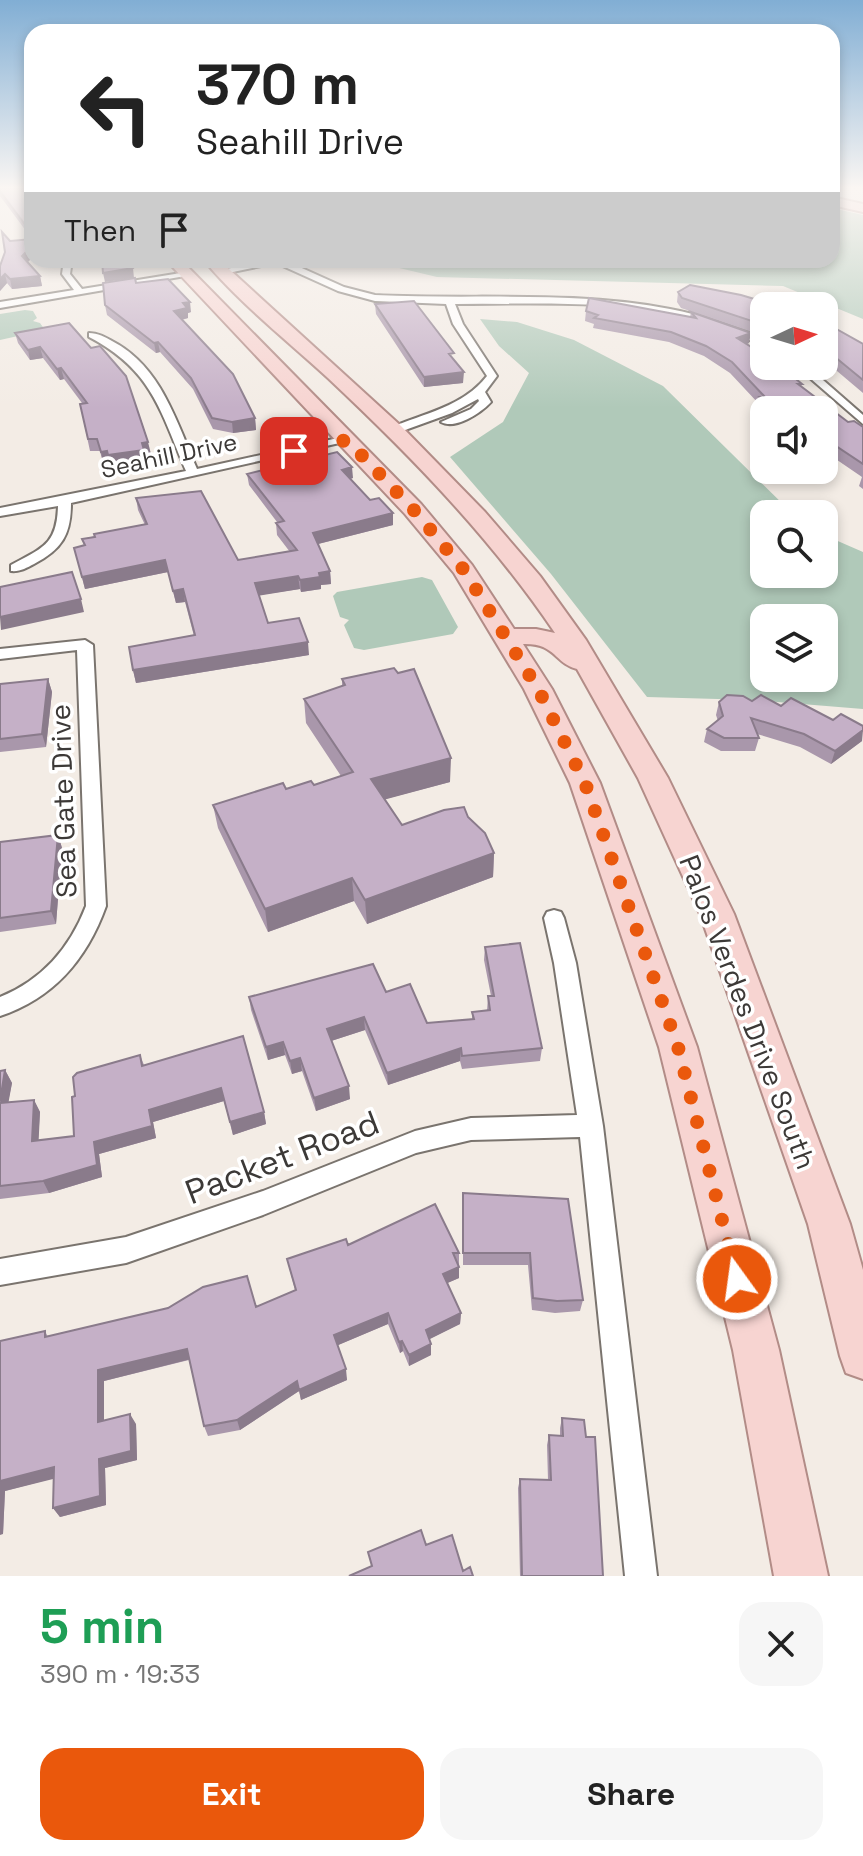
<!DOCTYPE html>
<meta charset="utf-8">
<style>
body{margin:0;font-family:"Space Grotesk",sans-serif;background:#f6f6f6;color:#222;height:100vh;display:flex;flex-direction:column;font-size:30px;white-space:nowrap}
*{box-sizing:border-box;margin:0}
p{font-size:26px;color:#767676}
.icon{flex:none;width:44px;height:44px;fill:none;stroke:currentColor;stroke-width:2;stroke-linecap:round;stroke-linejoin:round}
.map{position:relative;height:1576px;overflow:hidden}
.side{display:flex;flex-direction:column;background:#fff;flex:1}
.side>*{flex:none}
.hud{position:absolute;left:24px;top:24px;width:816px;height:244px;border-radius:24px;box-shadow:0 4px 12px #0003;background:#fff;color:#222;overflow:hidden}
.needle{width:52px;rotate:86deg}
.buttons{position:absolute;left:750px;top:292px;display:grid;gap:16px}
.buttons a{display:grid;place-items:center;width:88px;height:88px;border-radius:16px;background:#fff;box-shadow:0 4px 12px #0003;font-size:40px}
.pin{position:absolute;display:grid;place-items:center;width:68px;height:68px;color:#fff;margin:-34px;border-radius:16px;box-shadow:0 4px 12px #0006}
.me{position:absolute;width:88px;margin:-44px;rotate:346deg;stroke-linejoin:round;filter:drop-shadow(0 0 6px #0008)}
.turn{display:flex;align-items:center;gap:28px;height:168px;padding:0 40px;font-size:36px}
.turn .icon{width:104px;height:104px;stroke-width:2.5}
.turn b{display:block;font-size:56px;line-height:68px}
.then{display:flex;align-items:center;height:76px;padding:0 40px;background:#0003;gap:16px;font-size:30px}
.round{display:grid;place-items:center;flex:none;width:84px;height:84px;border-radius:24px;background:#f6f6f6}
.head{display:flex;align-items:center;justify-content:space-between;height:136px;padding:0 40px}
h1{font-size:48px;font-weight:800;line-height:60px;color:#1e9e55}
.action{display:flex;gap:16px;margin-top:auto;padding:16px 40px}
.action a{flex:1;height:92px;border-radius:24px;background:#ea580c;color:#fff;font-size:32px;font-weight:800;line-height:92px;text-align:center}
.action a+a{background:#f6f6f6;color:#222}
.map>svg:first-child{display:block}
</style>
<div class="map">
<svg width="863" height="1576" viewBox="0 0 863 1576">
<rect width="100%" height="100%" fill="#f3ece5"/>
<!-- green -->
<path fill="#b0c9b9" fill-rule="evenodd" d="M832,208L863,215V319L783,286L437,277L395,267L404,260H832Z
M25,310L33,311L37,318L33,321L40,323L45,330L0,340V314Z
M480,319L517,322L574,340L663,386L793,514H764V574H824V535L863,552V709L753,700L647,697L551,574L450,457L503,422L529,373L499,346ZM764,618H824V678H764Z
M422,577L432,580L458,627L453,634L364,650L354,648L344,625L349,620L340,617L333,596L337,592Z"/>
<g fill="none" stroke-linecap="round" stroke-linejoin="round">
<!-- street casing -->
<g stroke="#7a746e" stroke-width="4">
<path id="street" d="M64,260H72L70,274L82,289L187,272L191,275L0,308V302L74,290L62,274Z
M264,260H284L344,287L375,295C473,300 574,290 670,309C703,315 733,326 764,338V345C732,335 703,321 671,314C600,300 527,304 455,304L463,324L497,376L485,392L491,402C481,413 455,430 441,422L471,409L479,401L478,399L452,413L394,434L388,430L390,428C424,413 463,407 487,376L453,324L446,304L375,301L338,291L276,263L223,274L219,271Z
M89,333C98,333 105,337 112,341C161,366 177,423 197,469L347,436L353,440L71,503C71,535 62,549 34,564C26,568 20,572 11,571V565C42,548 57,545 58,506L0,516V508L186,471C160,410 152,370 89,337Z
M796,366H807L863,415V424Z
M85,640L93,645L106,906C87,959 54,998 0,1016V997C42,980 70,948 86,906L77,650L0,659V649Z
M554,910L561,912L564,918L576,963L603,1126L657,1576H625L580,1137L471,1140L416,1153L263,1215L126,1263L0,1285V1259L126,1237L263,1191L415,1131L471,1118L577,1115L554,963L544,918L547,912Z"/>
</g>
<!-- primary casing -->
<g stroke="#b28c87" stroke-width="4">
<path id="primary" d="M832,197L863,204V212L832,205Z
M166,260H181L421,504L472,565L514,629H536L555,633C491,538 411,456 328,378C289,342 236,300 204,260H219L401,426L485,512L540,576L586,640L668,778L734,914L850,1224L863,1270V1379L846,1373L840,1356L808,1224L700,914L638,778L577,669C554,663 556,643 523,644L552,689L600,783L697,1047L779,1350L828,1576H774L733,1350L659,1047L570,783L524,689L454,573L405,514Z"/>
</g>
<!-- street -->
<use href="#street" fill="#fff" fill-rule="evenodd"/>
<!-- primary -->
<use href="#primary" fill="#f7d4d1" fill-rule="evenodd"/>
</g>
<!-- wall -->
<path fill="#a997ab" d="M0,188H32V258L28,262L40,276L42,286L12,289L7,283L0,291L5,252L10,241L32,239L0,196Z
M136,283L191,312L188,313V318L182,320L255,418L256,430L233,433L213,429L193,389L160,352L156,353L107,315L105,305Z
M678,292L764,306V336L681,308L677,302Z
M375,304L454,360L463,383L424,387L376,314Z
M586,311L690,317L691,312L749,343L747,344L802,384L801,387L848,422L863,427V489L859,486L862,477L824,451V410H764V413L758,408L759,404L730,373L704,356L669,342L593,328L594,324L585,321Z
M824,322L863,344V393L824,360Z
M69,323L151,454H145L147,461L111,467L109,463H103L100,451H90L80,404L82,403L64,379L60,380L43,358L30,360L18,343L15,333Z
M247,474L353,478L350,479L370,500L393,513V525L318,544L330,571L331,584L321,585V589L301,592L300,589L259,595L268,623L309,655L136,683L133,670L194,636L185,602L176,603L168,572L85,589L74,548L84,545L82,539L145,525L138,510L136,498L238,560L290,552L277,535L276,523L277,522L249,485Z
M48,679L52,692L46,747L0,752V684Z
M342,679L450,782L385,799L402,825L468,817L494,853L493,877L367,924L354,901L268,932L218,828L213,805L286,789L314,785L341,776L306,723L304,699L342,686Z
M752,701L781,706L862,741L831,764L800,747L757,734L759,738L755,751H721L704,742L707,729L718,721L716,715L719,702Z
M58,835L62,848L56,924L0,932V842Z
M485,947L542,1048L540,1061L462,1069L460,1061L388,1085L365,1030L331,1041L350,1099L316,1111L302,1071L292,1074L285,1055L268,1060L251,1010L249,997L386,992L427,1023L472,1019V1012L487,1011L488,996H491L484,960Z
M140,1055L144,1065L264,1112L266,1124L233,1135L224,1101L153,1122L156,1138L99,1154L102,1177L49,1193L0,1199V1071L5,1070L12,1083L8,1102L34,1100L40,1112L38,1140L74,1136L75,1096Z
M463,1193L583,1300L580,1311L555,1313L532,1310L528,1265H463Z
M348,1245L459,1253V1278L447,1283L461,1313L460,1324L429,1339L431,1355L409,1366L403,1351L400,1353L388,1324L338,1345L347,1380L301,1400L299,1391L240,1430L208,1436L204,1426L189,1360L104,1381V1421L136,1424L137,1460L105,1468L106,1505L60,1517L53,1508L54,1478L5,1491L3,1534L0,1341L45,1331L48,1337L256,1307L295,1290L287,1259Z
M562,1418L586,1437L603,1576H520L518,1488L520,1479L548,1480L547,1445L549,1435L560,1436V1428Z"/>
<!-- shaded-wall -->
<path fill="#8a7b8b" d="M32,246V258L24,265L22,256Z
M133,268L134,278L105,282L103,273Z
M5,274L7,283L0,291V279Z
M40,276L42,286L12,289L10,279Z
M190,302L191,312L188,313V318L175,321L174,311L183,303Z
M751,333L749,343L735,348L737,338Z
M158,342L160,352L156,353L154,343Z
M40,347L43,358L30,360L28,350Z
M61,368L64,379L60,380L57,369Z
M464,372L463,383L424,387V377Z
M255,418L256,430L233,433L232,422Z
M148,442L151,454H145L147,461L111,467L108,455L142,443Z
M107,451L109,463H103L101,452Z
M352,467L353,478L342,481V470Z
M393,513V525L314,545L313,533Z
M165,560L168,572L85,589L82,577Z
M330,571L331,584L321,585V589L301,592L300,580L319,573Z
M298,576L300,589L257,596L255,583Z
M183,589L185,602L176,603L173,591Z
M81,599L84,612L1,630L0,617Z
M308,642L309,655L136,683L133,670Z
M48,679L52,692L46,747L42,734Z
M863,730L862,741L831,764L835,751Z
M451,758L450,782L372,803L371,779Z
M58,835L62,848L56,924L51,911Z
M494,853L493,877L367,924L365,900Z
M352,878L354,901L268,932L265,909Z
M364,1017L365,1030L328,1042L327,1029Z
M283,1042L285,1055L268,1060L266,1047Z
M461,1048L460,1061L388,1085L387,1073Z
M300,1058L302,1071L292,1074L290,1061Z
M5,1070L12,1083L6,1116L0,1104Z
M349,1086L350,1099L316,1111L314,1098Z
M221,1088L224,1101L153,1122L156,1138L99,1154L102,1177L49,1193L43,1181L94,1142L149,1110Z
M34,1100L40,1112L38,1153L32,1141Z
M264,1112L266,1124L233,1135L230,1122Z
M459,1267V1278L443,1285V1274Z
M388,1313V1324L336,1346L334,1335Z
M461,1313L460,1324L426,1341V1330Z
M402,1341L403,1351L400,1353L399,1342Z
M431,1344V1355L409,1366V1355Z
M187,1349L191,1359L104,1381V1432L98,1422V1370Z
M346,1369L347,1380L301,1400L299,1390Z
M297,1381L299,1391L240,1430L237,1420Z
M130,1414L136,1424L137,1460L105,1468L106,1505L60,1517L53,1508L99,1459Z
M54,1467L61,1477L5,1491L3,1534L0,1535V1481Z"/>
<!-- building -->
<path fill="#c5b0c7" stroke="#8a7b8b" stroke-width="2" d="M0,188H32V234L0,191Z
M2,232L10,241L32,239V246L22,256L40,276L10,279L5,274L0,279V266L5,252Z
M102,260H131L133,268L103,273Z
M135,278L136,283L168,279L190,302L183,303L187,308L174,311L233,374L255,418L232,422L212,418L191,378L158,342L154,343L105,305L103,283Z
M690,285L741,295L778,306H764V325L682,298L678,292Z
M589,298L696,318L691,312L751,333L737,338L764,355V366H780L802,384H798L848,422L854,421L863,427V464L824,438V410H776L760,397H765L732,362L706,346L671,332L594,318L598,315L586,311Z
M414,301L454,353L449,354L464,372L424,377L375,304Z
M824,322L863,344V380L824,348Z
M69,323L91,348L100,346L126,376L148,442L142,443L144,450L108,455L107,451L101,452L97,439H88L80,404L87,403L61,368L57,369L40,347L28,350L15,333Z
M337,452L352,467L342,470L370,500L379,498L393,513L313,533L330,571L319,573L320,577L300,580L298,576L255,583L268,623L299,618L308,642L133,670L129,647L195,635L183,589L173,591L165,560L82,577L74,548L85,545L82,539L95,537L94,534L147,524L136,498L201,491L238,560L297,550L276,523L284,521L247,474Z
M72,572L81,599L0,617V587Z
M394,668L398,673L414,669L451,758L371,779L402,825L444,810L464,807L468,817L485,833L494,853L365,900L352,878L265,909L213,805L283,783L286,789L311,781L314,785L353,772L304,699L345,685L342,679Z
M48,679L42,734L0,739V684Z
M727,695L743,696L752,701L761,695L781,706L791,698L833,720L841,714L863,726V730L835,751L804,734L751,718L759,738H724L707,729L723,716L719,702Z
M58,835L51,911L0,918V842Z
M520,943L542,1048L462,1056L461,1048L387,1073L364,1017L327,1029L349,1086L314,1098L300,1058L290,1061L283,1042L266,1047L249,997L373,964L386,992L410,984L427,1023L474,1019L472,1012L490,1010L488,996H494L485,947Z
M243,1036L264,1112L230,1122L221,1088L149,1110L152,1126L94,1142L97,1165L43,1181L0,1186V1103L34,1100L32,1141L74,1136L72,1097L75,1096L73,1077L77,1073L140,1055L142,1066Z
M5,1070L0,1101V1071Z
M463,1193L568,1199L583,1300L557,1301L533,1298L530,1253H463Z
M435,1204L459,1253H453L459,1267L443,1274L461,1313L426,1330L431,1344L409,1355L402,1341L399,1342L388,1313L334,1335L346,1369L299,1390L297,1381L237,1420L204,1426L187,1349L98,1370V1422L130,1414L131,1451L99,1459L100,1496L53,1508L54,1467L0,1481V1341L45,1331V1337L168,1308L203,1287L247,1276L256,1307L296,1290L287,1259L346,1239L348,1245Z
M562,1418L584,1420L586,1437H595L603,1576H522L520,1479L551,1480L549,1435L563,1436Z
M421,1530L426,1545L452,1535L463,1571L470,1567L473,1576H349L372,1566L368,1552Z"/>
<!-- sky -->
<linearGradient id="sky" x2="0" y2="1"><stop stop-color="#81aed4"/><stop offset="0.46" stop-color="#faf6f3"/><stop offset="1" stop-color="#faf6f3" stop-opacity="0"/></linearGradient>
<rect width="863" height="408" fill="url(#sky)"/>
<g fill="none" stroke-linecap="round" stroke-linejoin="round">
<!-- route -->
<path stroke="#ea580c" stroke-width="14" stroke-dasharray="0 25.2" d="M294,451L347,440L413,509L464,570L538,689L585,783L678,1047L737,1279"/>
</g>
<g text-anchor="middle" stroke-width="7" stroke-linejoin="round" paint-order="stroke">
<!-- far-street labels -->
<g font-size="24" fill="#3c3937" stroke="#fff">
<text transform="translate(169 456) rotate(-12)" y="8">Seahill Drive</text>
</g>
<!-- street labels -->
<g font-size="28" fill="#3c3937" stroke="#fff">
<text transform="translate(63 801) rotate(-92)" y="10">Sea Gate Drive</text>
<text transform="translate(748 1012) rotate(69)" y="10">Palos Verdes Drive South</text>
</g>
<!-- near-street labels -->
<g font-size="34" fill="#3c3937" stroke="#fff">
<text transform="translate(282 1157) rotate(-21)" y="12">Packet Road</text>
</g>
</g>
</svg>
<div class="buttons">
<a><svg class="needle" viewBox="-14 -14 28 28"><path d="M0-13l5 13h-10z" fill="#e53935"/><path d="M0 13l5-13h-10z" fill="#767676"/></svg></a>
<a><svg class="icon" aria-label="sound" viewBox="0 0 24 24"><path d="M4 9h4l5-4v14l-5-4H4zM17 9q2 3 0 6"/></svg></a>
<a><svg class="icon" aria-label="search" viewBox="0 0 24 24"><circle cx="10" cy="10" r="6"/><path d="M15 15l6 6"/></svg></a>
<a><svg class="icon" aria-label="layers" viewBox="0 0 24 24"><path d="M12 4l9 5-9 5-9-5zM3 14l9 5 9-5"/></svg></a>
</div>
<div class="pin" style="left:294px;top:451px;background:#d93025"><svg class="icon" aria-label="arrive" viewBox="0 0 24 24"><path d="M6 21V4h12l-3 4 3 4H6"/></svg></div>
<svg class="me" style="left:737px;top:1279px" viewBox="-20 -20 40 40"><circle r="17" fill="#ea580c" stroke="#fff" stroke-width="3"/><path d="M0-11L8 9 0 5-8 9z" fill="#fff"/></svg>
<div class="hud">
<div class="turn"><svg class="icon" aria-label="left" viewBox="0 0 24 24"><path d="M17 20v-9H6M10 6l-5 5 5 5"/></svg><div><b>370 m</b>Seahill Drive</div></div>
<div class="then">Then<svg class="icon" aria-label="arrive" viewBox="0 0 24 24"><path d="M6 21V4h12l-3 4 3 4H6"/></svg></div>
</div>
</div>
<section class="side">
<div class="head"><div><h1>5 min</h1><p>390 m · 19:33</p></div><a class="round"><svg class="icon" aria-label="close" viewBox="0 0 24 24"><path d="M6 6l12 12M18 6L6 18"/></svg></a></div>
<div class="action"><a>Exit</a><a>Share</a></div>
</section>
